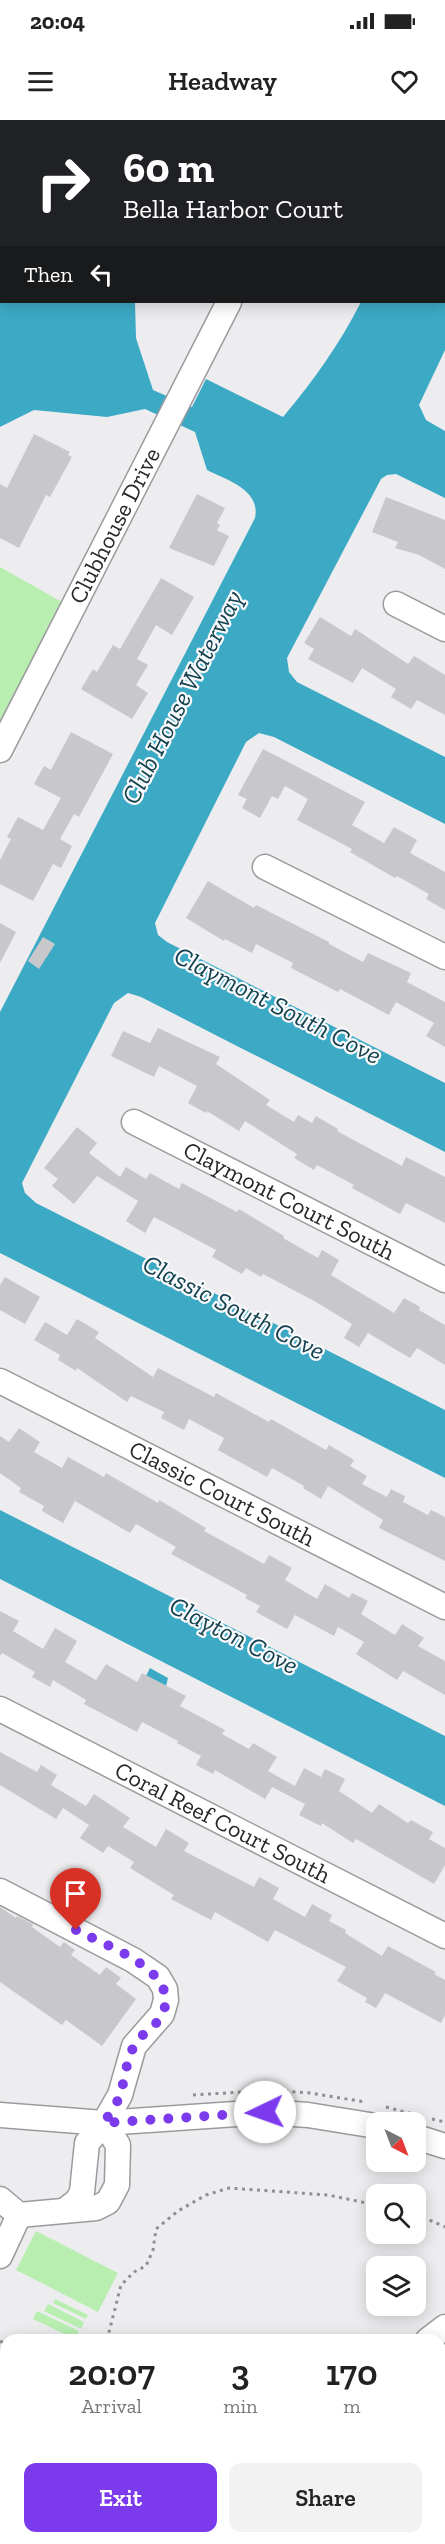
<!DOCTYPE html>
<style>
body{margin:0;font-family:"Zilla Slab",serif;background:#f2f2f2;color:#222;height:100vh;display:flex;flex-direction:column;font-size:22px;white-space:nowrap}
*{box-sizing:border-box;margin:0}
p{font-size:20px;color:#767676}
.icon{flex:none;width:33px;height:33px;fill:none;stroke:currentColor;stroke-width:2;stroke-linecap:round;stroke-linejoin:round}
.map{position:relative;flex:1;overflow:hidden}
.side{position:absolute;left:0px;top:2214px;width:446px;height:210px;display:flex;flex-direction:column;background:#fff;border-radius:18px 18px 0 0;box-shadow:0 3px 15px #0003}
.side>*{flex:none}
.hud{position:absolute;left:0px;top:0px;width:446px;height:183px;box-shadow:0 3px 15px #0003;background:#202124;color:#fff;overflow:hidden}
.needle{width:39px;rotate:138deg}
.buttons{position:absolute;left:366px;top:1992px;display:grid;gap:12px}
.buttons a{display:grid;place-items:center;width:60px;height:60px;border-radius:12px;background:#fff;box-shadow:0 3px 15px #0003;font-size:30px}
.pin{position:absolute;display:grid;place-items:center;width:51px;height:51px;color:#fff;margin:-62px -26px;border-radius:50% 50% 50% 0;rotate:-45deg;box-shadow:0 0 6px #0007}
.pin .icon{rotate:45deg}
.me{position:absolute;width:66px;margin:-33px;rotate:267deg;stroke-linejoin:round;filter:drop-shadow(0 0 4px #0008)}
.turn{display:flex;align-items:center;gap:21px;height:126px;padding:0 24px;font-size:27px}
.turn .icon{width:78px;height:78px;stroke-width:2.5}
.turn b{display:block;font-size:42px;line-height:51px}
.then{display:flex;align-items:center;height:57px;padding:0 24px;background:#0003;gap:12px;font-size:22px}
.eta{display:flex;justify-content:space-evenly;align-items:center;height:102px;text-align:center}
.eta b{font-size:36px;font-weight:600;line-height:42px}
.cta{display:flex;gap:12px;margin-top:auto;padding:12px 24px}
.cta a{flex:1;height:69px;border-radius:12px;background:#7c3aed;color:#fff;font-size:24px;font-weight:600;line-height:69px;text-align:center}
.cta a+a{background:#f2f2f2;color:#222}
.status{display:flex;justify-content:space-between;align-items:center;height:42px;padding:0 30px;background:#fff;direction:ltr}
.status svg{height:16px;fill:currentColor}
header{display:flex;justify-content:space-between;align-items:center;height:78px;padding:0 24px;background:#fff;font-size:27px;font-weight:600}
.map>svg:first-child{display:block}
</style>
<div class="status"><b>20:04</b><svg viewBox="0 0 49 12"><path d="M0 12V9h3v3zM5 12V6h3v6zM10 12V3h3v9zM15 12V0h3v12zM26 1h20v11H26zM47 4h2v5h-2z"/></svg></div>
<header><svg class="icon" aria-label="menu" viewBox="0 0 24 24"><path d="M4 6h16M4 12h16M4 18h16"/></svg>Headway<svg class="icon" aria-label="heart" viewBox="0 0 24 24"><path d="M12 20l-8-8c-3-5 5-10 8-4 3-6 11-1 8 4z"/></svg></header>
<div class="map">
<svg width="445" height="2424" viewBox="0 0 445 2424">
<rect width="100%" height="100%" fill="#ededf0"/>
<!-- green -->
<path fill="#b8efb1" d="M0,447L62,482L0,605Z
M36,2111L118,2153L98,2192L16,2150Z
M55,2179L88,2195L86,2199L53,2183Z
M48,2184L84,2202L81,2209L44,2191Z
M37,2191L79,2211L75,2219L33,2199Z
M5,2237L6,2238V2326L0,2323V2246Z"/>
<!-- water -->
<path fill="#3daac5" d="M445,17V230L419,285L426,300L445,311V378L396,354L387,355L381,359L287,538L289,552L297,562L445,637V704L274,617L259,613L246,622L155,803L158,815L167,822L445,963V1032L141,877L128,873L114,883L22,1063L25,1073L36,1083L445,1290V1358L0,1133V892L255,398C261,370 227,360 207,350L195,312L145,289L107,297L34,290L0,307V153L2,182H135L136,218L153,270L192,287L206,259L283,297C314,260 339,225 361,182H444Z
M0,1390L445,1616V1686L0,1459Z
M150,1548L168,1558L166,1566L146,1556Z
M445,2404V2424H418L424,2418H440V2407Z"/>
<!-- building -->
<path fill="#c8c8cb" d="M34,314L70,332L68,335L72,337L50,377L46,375L19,428L0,418V364L7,368Z
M197,374L225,388L217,403L220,405L217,410L229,416L214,446L169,428Z
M386,377L445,400V449L419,435L395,428L398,422L372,412Z
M161,458L194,477L172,515L156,505L137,539L148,545L136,565L148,573L132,599L81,569L93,549L97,552L113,525L120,529Z
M320,497L351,516L355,509L408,544L414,536L445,555V595L417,580L411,589L391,577L396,569L362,548L353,563L308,539L314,529L304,523Z
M71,612L113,634L79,697L74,694L60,719L72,726L61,748L53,744L33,781L0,764V740L11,719L7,717L18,697L43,710L57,685L61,678L34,664L44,646L51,650Z
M263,629L365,682L352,705L384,723L394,707L417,720L410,733L445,752V790L426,779L429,774L397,756L395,758L350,732L352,729L297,700L308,679L285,666L278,679L272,676L260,698L242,688L247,679L238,675Z
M208,761L254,788L256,785L329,822V824L363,842L368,833L411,853L407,862L445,882V927L426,916L434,903L396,882L389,895L340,869L338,872L291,848L293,843L256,824L252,833L225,819L224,821L186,798Z
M0,803L16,812L0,843Z
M43,817L55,824L39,849L28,841Z
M158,908L220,937L216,944L270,980L266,985L294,1002L298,995L312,1003L316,996L338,1009L337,1011L402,1046L406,1037L445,1057V1103L406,1083L400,1094L352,1068L354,1065L317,1045L314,1050L294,1038L297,1034L245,1001L239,1011L207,991L206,993L188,983L197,966L159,946L154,957L111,936L123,911L150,923Z
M77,1007L97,1023L89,1033L120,1057L126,1047L146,1059L150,1053L179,1069L182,1063L237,1092L239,1089L284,1116L283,1118L318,1138L322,1130L339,1140L331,1155L394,1193L404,1178L420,1187L419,1190L445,1205V1245L417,1228L410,1238L368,1213L359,1227L344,1218L352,1204L316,1182L263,1154L261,1157L246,1148L242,1154L212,1137L216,1130L154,1097L145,1113L126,1101L138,1081L97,1056L74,1084L52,1066L58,1059L44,1048Z
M5,1157L40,1177L25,1204L0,1190V1165Z
M77,1199L99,1212L95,1218L153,1257L158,1248L214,1277L216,1273L269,1302L271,1299L326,1330L329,1325L354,1340L350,1346L367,1356L362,1364L387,1377L391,1369L405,1376L403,1382L428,1395L431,1390L445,1397V1441L379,1408L383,1400L328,1366L321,1379L303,1368L304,1366L272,1348L267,1357L218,1330L224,1318L189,1299L184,1310L161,1298L164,1292L131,1276L127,1282L77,1248L76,1251L58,1240L60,1235L34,1220L45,1202L67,1215Z
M19,1308L40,1322L34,1332L62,1348L68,1337L104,1357L106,1353L158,1383L159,1380L206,1408L204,1411L264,1444L269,1435L292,1448L285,1460L317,1479L325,1464L349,1478L352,1473L368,1481L361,1494L395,1515L402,1504L424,1518L418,1526L445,1541V1575L403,1551L397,1560L356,1534L364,1522L338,1507L334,1516L295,1495L287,1509L256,1492L260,1486L245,1478L247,1475L171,1434L176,1427L136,1404L130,1413L75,1381L63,1403L42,1391L44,1386L19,1372L21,1368L0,1353V1316L9,1322Z
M0,1491L19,1501L13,1511L43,1529L55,1508L77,1521L65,1542L96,1560L106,1544L137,1562L142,1553L186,1576L180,1586L225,1610L222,1614L249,1629L253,1623L277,1637L268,1651L295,1666L304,1648L321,1657L325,1649L345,1659L339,1671L372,1693L379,1684L408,1703L411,1700L433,1712L429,1719L445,1728V1745L434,1764L356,1719L353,1723L322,1703L321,1706L299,1695L305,1684L272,1667L265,1679L215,1650L213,1654L196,1645L201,1636L177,1623L178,1621L142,1602L137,1612L84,1584L86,1580L53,1560L50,1567L32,1557L35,1552L2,1533L0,1536Z
M0,1632L37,1652L41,1645L57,1655L51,1665L86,1686L94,1674L130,1698L123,1707L156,1727L166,1709L189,1723L184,1731L254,1767L259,1757L279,1768L273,1779L305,1797L312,1784L332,1795L329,1801L346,1810L345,1813L382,1836L388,1826L436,1852L434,1854L445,1860V1895L441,1903L385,1873L376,1888L365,1882L367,1878L337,1861L346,1847L275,1810L268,1822L215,1792L211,1800L171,1779L174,1775L130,1748L134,1742L108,1726L103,1733L80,1718L89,1705L63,1688L56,1699L0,1665Z
M0,1787L16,1798L17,1796L33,1804L32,1807L60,1827L64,1822L75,1830L71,1835L100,1855L106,1847L121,1858L116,1864L136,1879L102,1926L66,1900L62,1905L0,1862Z"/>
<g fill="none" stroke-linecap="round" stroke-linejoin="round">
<!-- minor casing -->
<g stroke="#9b9b9e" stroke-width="27">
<g id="minor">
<path d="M130,2L132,0"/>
<path d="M320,2L321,0"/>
<path d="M0,41H2"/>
<path d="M396,484L445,509"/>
<path id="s1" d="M0,630L229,182"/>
<path d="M265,747L445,837"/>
<path id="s2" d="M134,1002L445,1160"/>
<path id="s3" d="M0,1261L445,1487"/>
<path id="s4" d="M0,1589L445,1816"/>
<path d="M0,1771L133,1840L158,1857L165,1869L166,1880L162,1894L134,1926L120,1975L104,2003L87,2023L82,2072L77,2081L65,2090"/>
<path d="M0,1995L104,2003L265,1992L308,1995L376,2006"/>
<path d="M416,2017L445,2026"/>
<path d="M0,2079L19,2095"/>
<path d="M19,2095L96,2088L108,2082L117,2065L118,2025L104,2003"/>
<path d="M0,2136L19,2095"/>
<path d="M428,2220L445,2207"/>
<path d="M440,2260L445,2258"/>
<path d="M183,2424L185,2418"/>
<path d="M214,2424L216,2418"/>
</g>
</g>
<!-- path -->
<path stroke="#8f8f91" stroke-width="3" stroke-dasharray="3 4.5" stroke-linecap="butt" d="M270,1970L310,1973L365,1982
M193,1975L258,1971
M386,1987L420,1996
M432,1999L445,2002
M416,2094L445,2107
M107,2220L121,2165L134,2152L146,2146L153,2130L156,2109L178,2091L206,2075L229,2068L328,2075L376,2085
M0,2222L6,2221
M440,2371L445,2369
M371,2424L375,2418"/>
<!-- minor -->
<use href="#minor" stroke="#fff" stroke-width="24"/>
</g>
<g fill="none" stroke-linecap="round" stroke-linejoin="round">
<!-- route -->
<path stroke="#7c3aed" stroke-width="10" stroke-dasharray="0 18" d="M76,1810C106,1826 183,1851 162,1895C156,1907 141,1913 134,1926C126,1941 125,1959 120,1975C117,1984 109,1994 104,2003L265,1992"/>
</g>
<g text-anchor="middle" stroke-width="4.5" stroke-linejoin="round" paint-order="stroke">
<!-- street labels -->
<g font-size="24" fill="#272728" stroke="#fafafd">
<text dy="8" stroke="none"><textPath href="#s1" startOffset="252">Clubhouse Drive</textPath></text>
<text dy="8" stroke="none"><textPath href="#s2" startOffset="174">Claymont Court South</textPath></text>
<text dy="8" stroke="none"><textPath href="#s3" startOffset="249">Classic Court South</textPath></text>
<text dy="8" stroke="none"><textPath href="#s4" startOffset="250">Coral Reef Court South</textPath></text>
</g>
<!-- water labels -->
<g font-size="26" font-style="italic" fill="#13424e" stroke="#fafafd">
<text transform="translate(182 577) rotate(-63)" y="9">Club House Waterway</text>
<text transform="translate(278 885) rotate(27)" y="9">Claymont South Cove</text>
<text transform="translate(234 1187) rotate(27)" y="9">Classic South Cove</text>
<text transform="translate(234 1515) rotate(27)" y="9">Clayton Cove</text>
</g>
</g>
</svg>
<div class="buttons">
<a><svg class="needle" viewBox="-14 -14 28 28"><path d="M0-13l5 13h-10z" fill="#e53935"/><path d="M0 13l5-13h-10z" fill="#767676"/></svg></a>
<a><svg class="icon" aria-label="search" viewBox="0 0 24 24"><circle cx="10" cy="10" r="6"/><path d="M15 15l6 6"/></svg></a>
<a><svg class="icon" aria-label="layers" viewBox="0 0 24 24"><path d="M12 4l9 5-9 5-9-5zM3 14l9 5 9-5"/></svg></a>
</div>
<div class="pin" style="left:76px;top:1810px;background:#d93025"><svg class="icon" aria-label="arrive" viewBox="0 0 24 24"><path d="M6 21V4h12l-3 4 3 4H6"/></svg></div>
<svg class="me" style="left:265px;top:1992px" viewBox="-20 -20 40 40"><circle r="19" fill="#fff"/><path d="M0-13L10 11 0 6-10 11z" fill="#7c3aed"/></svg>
<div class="hud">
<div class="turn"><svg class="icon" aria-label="right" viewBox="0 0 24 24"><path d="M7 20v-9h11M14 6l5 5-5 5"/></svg><div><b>60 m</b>Bella Harbor Court</div></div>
<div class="then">Then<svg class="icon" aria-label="left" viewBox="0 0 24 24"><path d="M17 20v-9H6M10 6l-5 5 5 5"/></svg></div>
</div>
<section class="side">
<div class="eta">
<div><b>20:07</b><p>Arrival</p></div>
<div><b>3</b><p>min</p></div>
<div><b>170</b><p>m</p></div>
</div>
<div class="cta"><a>Exit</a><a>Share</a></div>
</section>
</div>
